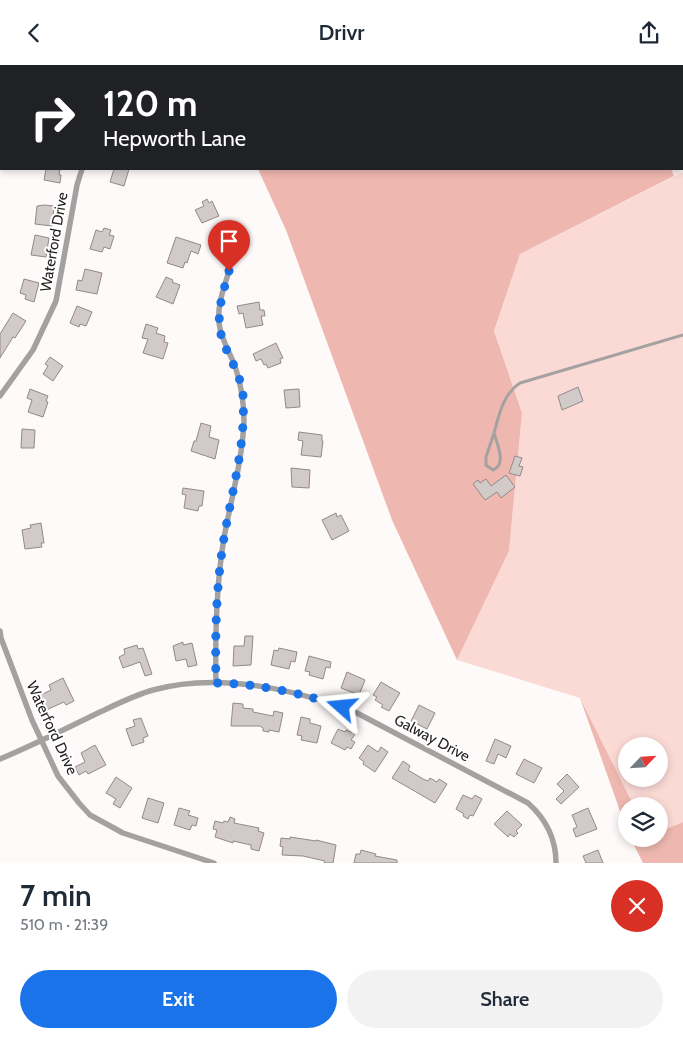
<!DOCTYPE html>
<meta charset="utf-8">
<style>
body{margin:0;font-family:Cabin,sans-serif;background:#f2f2f3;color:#1f2937;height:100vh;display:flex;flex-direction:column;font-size:19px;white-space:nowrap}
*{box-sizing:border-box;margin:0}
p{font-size:16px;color:#747a83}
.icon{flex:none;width:28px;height:28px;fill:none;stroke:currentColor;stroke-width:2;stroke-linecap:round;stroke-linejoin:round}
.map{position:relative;height:798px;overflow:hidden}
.panel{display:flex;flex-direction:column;background:#fff;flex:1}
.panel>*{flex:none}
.top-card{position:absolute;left:0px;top:0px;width:684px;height:105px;box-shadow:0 2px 8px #0003;background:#202124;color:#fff;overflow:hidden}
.needle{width:32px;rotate:65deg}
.fabs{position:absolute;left:618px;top:672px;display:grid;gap:10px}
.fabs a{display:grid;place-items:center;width:50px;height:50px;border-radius:50%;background:#fff;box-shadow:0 2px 8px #0003;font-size:25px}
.pin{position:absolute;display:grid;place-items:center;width:42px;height:42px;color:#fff;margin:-51px -21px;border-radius:50% 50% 50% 0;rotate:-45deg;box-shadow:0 0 5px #0007}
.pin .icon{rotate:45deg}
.me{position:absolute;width:55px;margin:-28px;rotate:288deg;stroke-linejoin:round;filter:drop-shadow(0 0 4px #0008)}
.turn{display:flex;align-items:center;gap:18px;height:105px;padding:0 20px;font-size:22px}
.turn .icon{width:65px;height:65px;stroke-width:2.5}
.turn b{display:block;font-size:35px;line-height:42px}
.round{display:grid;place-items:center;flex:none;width:52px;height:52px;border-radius:26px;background:#f2f2f3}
.head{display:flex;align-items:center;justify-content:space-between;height:85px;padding:0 20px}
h1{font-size:30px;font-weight:600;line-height:38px}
.action{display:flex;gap:10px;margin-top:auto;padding:10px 20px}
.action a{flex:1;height:58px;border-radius:30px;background:#1a73e8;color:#fff;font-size:20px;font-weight:600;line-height:58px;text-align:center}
.action a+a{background:#f2f2f3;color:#1f2937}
header{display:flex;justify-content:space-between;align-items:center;height:65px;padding:0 20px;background:#fff;font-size:22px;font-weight:600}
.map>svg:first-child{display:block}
</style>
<header><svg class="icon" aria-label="back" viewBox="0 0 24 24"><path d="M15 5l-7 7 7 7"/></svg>Drivr<svg class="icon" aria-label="share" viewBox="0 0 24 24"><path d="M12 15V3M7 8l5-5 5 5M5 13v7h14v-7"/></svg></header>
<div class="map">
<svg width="683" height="798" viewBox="0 0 683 798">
<rect width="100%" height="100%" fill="#fefaf9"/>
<!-- built -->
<path fill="#fcece9" d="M624,0H683V107L674,111L671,104H682V1Z"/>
<!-- green -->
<path fill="#fbdad5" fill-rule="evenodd" d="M683,107V757L659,767V741H634L580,633L457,595L509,486L522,348L494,266L520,189ZM626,681H659V714H626Z"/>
<!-- forest -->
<path fill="#eeb8b0" d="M213,0H624L625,1H213Z
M258,104H671L674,111L520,189L494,266L522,348L509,486L457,595L392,455L286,165Z
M580,633L634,741H626V763Z
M683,757V798H643L631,774H659V767Z"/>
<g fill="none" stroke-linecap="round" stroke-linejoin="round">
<!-- stream -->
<path stroke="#e1aba4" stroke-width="2" d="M22,1V0
M0,95L1,90"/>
</g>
<!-- building -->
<path fill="#d1cac9" stroke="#918a89" d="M46,104H60L59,110H61L60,118L44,115Z
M114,104H129L124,121L110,117Z
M207,134L209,138L212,136L219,151L202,158L195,145L204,141L202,137Z
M44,140L54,141L52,161L35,159L37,141Z
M104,163L111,165L109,170L114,171L110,184L104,182L102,187L90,184L96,165L102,167Z
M35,170L49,173L46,192L31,190Z
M176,172L201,180L198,189L191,186L187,198L185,197L183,203L167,198Z
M85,204L102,208L97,229L76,225L78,215L82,216Z
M166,212L173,215L172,217L180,220L173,239L156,232Z
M24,214L39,218L34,237L25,234L26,230L20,228Z
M259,237L260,245H264L265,251H261L263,260L246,263L243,248L239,249L237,241Z
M77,241L92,247L86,261L80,259L79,262L70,258Z
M13,248L26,256L15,273L13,272L0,293V269Z
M146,259L158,263L156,268L165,271L164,277L168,278L163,294L143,288L148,274L142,273Z
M276,278L283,293L280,294L281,298L268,303L266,299L264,300L261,294L256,296L253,289Z
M50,292L63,301L53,316L43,309L48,301L45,299Z
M578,322L583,336L562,345L558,331Z
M30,324L48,331L46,336L48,337L43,352L28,347L32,335L27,333Z
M299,324L300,342L286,343L284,325Z
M201,358L211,361L209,372L219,375L215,394L191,386L194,376H196Z
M22,364L35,365L34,383H21Z
M299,367L322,370V376H323L321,392L301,390L303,376L298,375Z
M515,391L522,393L519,401L523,402L520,411L509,408Z
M291,403L310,405L309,423L292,422Z
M506,410L515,422L501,433L497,427L485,435L473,419L478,415L480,418L486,414L491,421Z
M183,423L204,426L202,441H199L198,446L184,443L186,430L182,429Z
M336,448L337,452L341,450L349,466L332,475L322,455Z
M41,458L44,478H41L42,482L25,484L22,465L31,463L30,460Z
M245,571H253L251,600L233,601L234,581H244Z
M183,577V580L192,578L197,600L188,602L186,594L176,596L173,581Z
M137,580L138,584L143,583L152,609L145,611L140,597L123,603L119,592L125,589L124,584Z
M279,583L297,587L295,597L291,596L289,604L271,600L274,585L278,586Z
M309,591L331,597L330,603L326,602L323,614L309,610L310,607L305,606Z
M347,607L365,615L359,630L341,623Z
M63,613L74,636L66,640L64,637L46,645L39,631L51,625L49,620Z
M381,617L400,628L389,646L381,642L383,640L375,635L377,632L373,630Z
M233,638L243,639V643L253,644V647L273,651L274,646L283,648L279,667L269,665V667L263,666V663L260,661H231Z
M419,640L435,648L427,664L411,656Z
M301,652L310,654V658L321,661L317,678L301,675L302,671L297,670Z
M141,653L148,671L143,673L144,677L132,681L126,664L135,661L133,655Z
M338,664L345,667L346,665L355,669L351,675L355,677L351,684L347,682L345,685L331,678Z
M495,674L511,681L506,693L498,689L494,699L486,696Z
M95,680L106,700L88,709L86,706L79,710L75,702L85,697L81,688Z
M368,680L378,687L381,682L388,687L375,707L363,699L364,697L359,693Z
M524,694L542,703L534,718L516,709Z
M403,696L410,701L408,705L423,714L428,716L430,713L437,717L439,714L447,719L435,738L392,713Z
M567,709L579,722L561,739L556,734L564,726L557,719Z
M116,712L132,723L120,743L113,739L116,734L106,728Z
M463,730L472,734L475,730L482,734L473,751L470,750L468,754L463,751L464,749L456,744Z
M148,733L164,738L158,758L142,753Z
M179,743L190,746L188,750L198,753L196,761L192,760L190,765L174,760Z
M588,743L597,764L576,772L573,764L577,762L572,750Z
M507,746L522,760L516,766L518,768L514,772L510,769L508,772L494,759Z
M230,752L235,754L234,758L259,763L258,766L264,768L259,786L251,784V780L233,776V778L215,772L217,765L213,764L215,756L223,758L224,756L228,757Z
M290,772L316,776V775L336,780L333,798H324L325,796L303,791L282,790L283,782L280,781L281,773L290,774Z
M361,785L376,789L375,791L397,795V798H354L356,789H360Z
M598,785L603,798H586L583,791Z"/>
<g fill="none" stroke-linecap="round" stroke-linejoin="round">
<!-- lane -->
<path stroke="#a4a1a1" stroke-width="3" d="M494,368C499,350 503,329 520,318L683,270
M494,368C497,379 507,399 493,405L486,400V392Z"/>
<!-- street -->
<path stroke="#a4a1a1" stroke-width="5.5" d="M102,0V1
M0,331L33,285L56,236L77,120L82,104
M0,566L1,573L32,655L58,711L79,738L90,750L123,768L214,798
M216,618C215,569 216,521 224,473C231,434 242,397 244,357C244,338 241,319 235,301C229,286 221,274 219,258C217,240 224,223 229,206
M0,694C34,680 67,663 100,647C117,639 135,630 153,625C218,607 294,624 355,647L528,738C546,754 556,773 556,798"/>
</g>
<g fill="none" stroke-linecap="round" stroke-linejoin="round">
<!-- route -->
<path stroke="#1a73e8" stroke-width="9" stroke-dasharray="0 16.2" d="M229,206C223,228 215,250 222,273C228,292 241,309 243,330C246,380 232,425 224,473C216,521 215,569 216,618C254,618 307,629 342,642"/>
</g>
<g text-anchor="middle" stroke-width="4" stroke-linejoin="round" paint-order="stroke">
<!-- street labels -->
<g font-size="15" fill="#242121" stroke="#fff">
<text transform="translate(54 177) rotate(-80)" y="5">Waterford Drive</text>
<text transform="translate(52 663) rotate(65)" y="5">Waterford Drive</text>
<text transform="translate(432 673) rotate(28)" y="5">Galway Drive</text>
</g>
</g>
</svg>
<div class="fabs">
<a><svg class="needle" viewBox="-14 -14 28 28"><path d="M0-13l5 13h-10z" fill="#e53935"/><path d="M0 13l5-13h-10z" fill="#747a83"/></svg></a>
<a><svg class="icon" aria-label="layers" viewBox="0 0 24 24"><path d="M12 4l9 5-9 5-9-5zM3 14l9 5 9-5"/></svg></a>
</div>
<div class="pin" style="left:229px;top:206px;background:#d93025"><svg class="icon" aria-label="arrive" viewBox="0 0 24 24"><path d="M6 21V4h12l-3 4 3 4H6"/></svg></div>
<svg class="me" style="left:342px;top:642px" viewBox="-20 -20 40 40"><path d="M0-17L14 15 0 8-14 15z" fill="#1a73e8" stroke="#fff" stroke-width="4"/></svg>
<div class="top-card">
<div class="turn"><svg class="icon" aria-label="right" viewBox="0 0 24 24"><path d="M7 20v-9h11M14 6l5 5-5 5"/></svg><div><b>120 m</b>Hepworth Lane</div></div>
</div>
</div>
<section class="panel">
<div class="head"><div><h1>7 min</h1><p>510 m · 21:39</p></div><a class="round" style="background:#d93025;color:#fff"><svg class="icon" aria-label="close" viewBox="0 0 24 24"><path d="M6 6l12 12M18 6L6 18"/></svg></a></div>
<div class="action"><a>Exit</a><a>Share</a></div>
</section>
